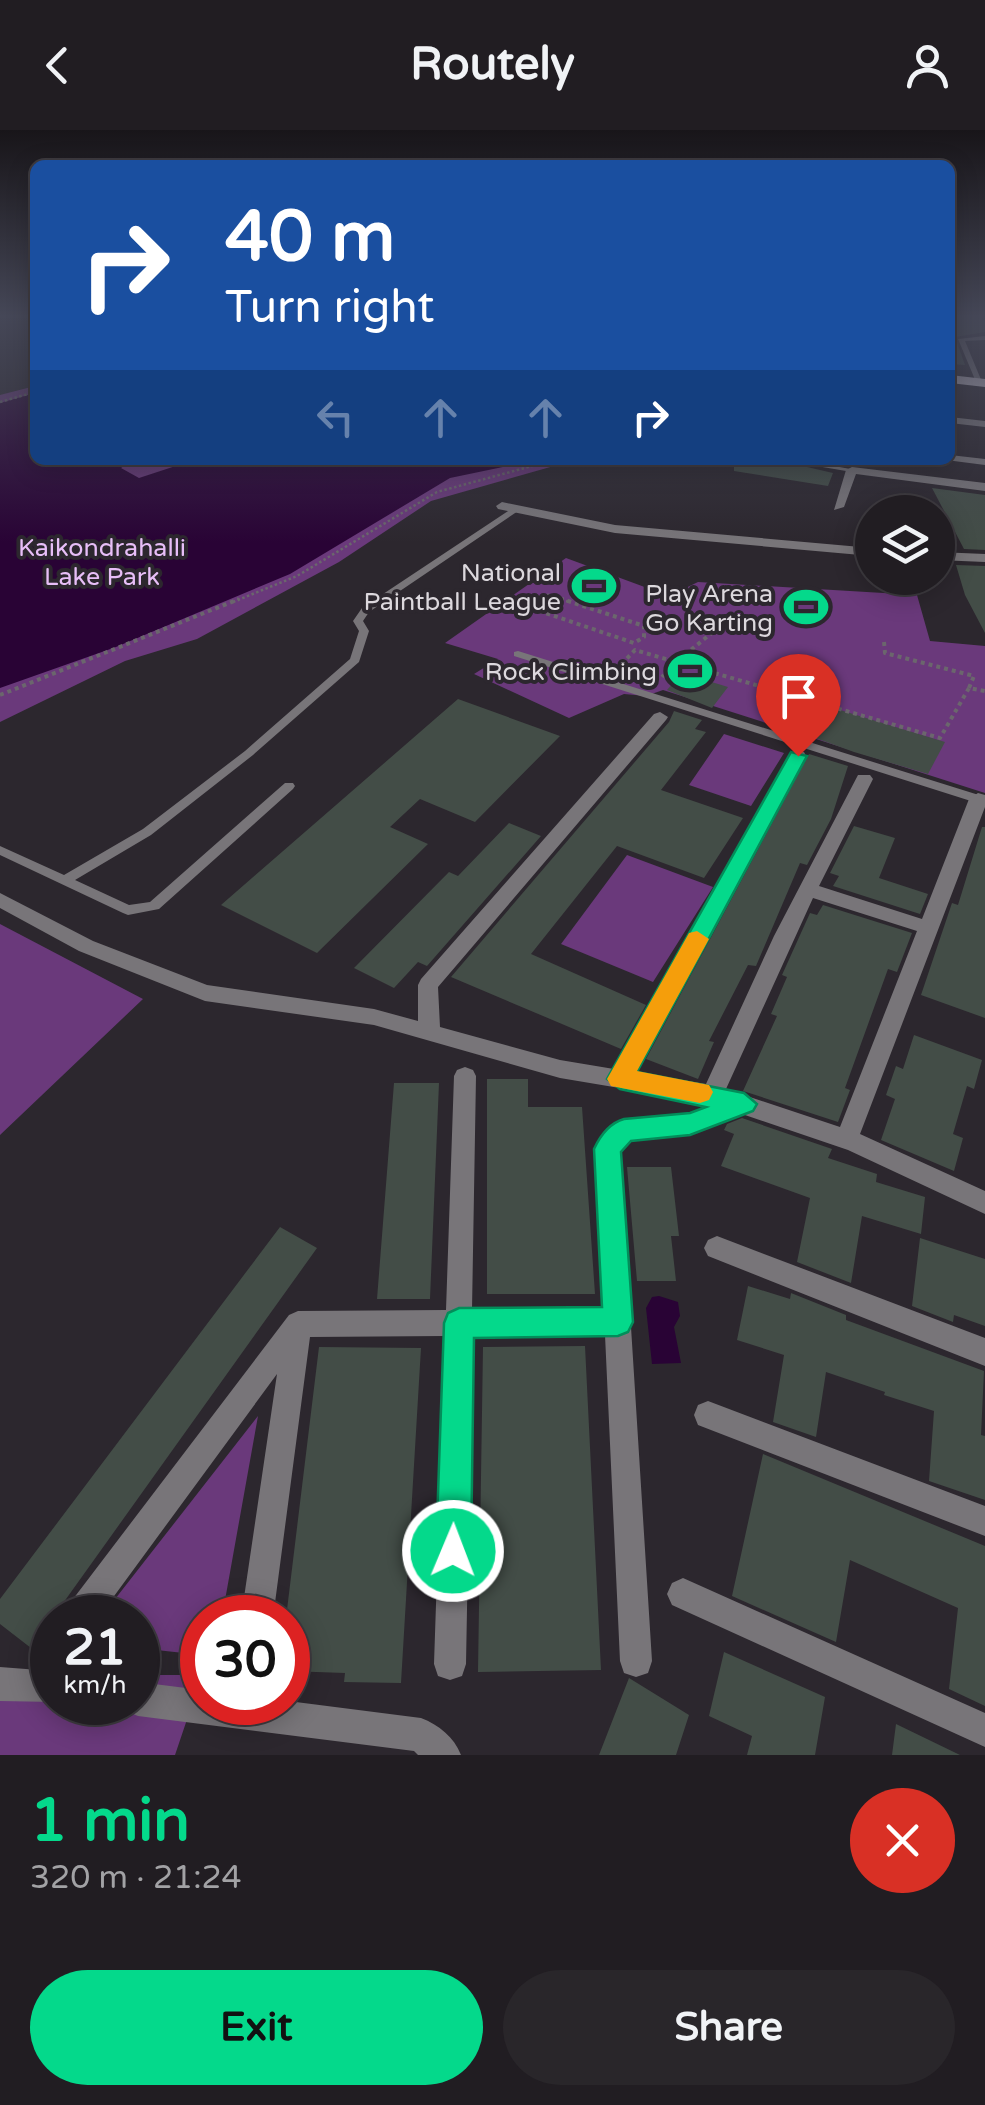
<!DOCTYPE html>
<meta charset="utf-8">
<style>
body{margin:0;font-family:"Varela Round",sans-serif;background:#29262a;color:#f1f3f6;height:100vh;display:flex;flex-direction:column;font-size:38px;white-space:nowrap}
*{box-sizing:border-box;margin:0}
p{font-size:32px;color:#a2a2a5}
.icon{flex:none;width:55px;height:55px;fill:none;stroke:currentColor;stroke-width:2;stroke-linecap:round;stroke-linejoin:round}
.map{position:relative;height:1625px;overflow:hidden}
.sheet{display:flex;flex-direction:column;background:#211d22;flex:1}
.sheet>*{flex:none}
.top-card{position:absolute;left:30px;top:30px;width:925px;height:305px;border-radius:15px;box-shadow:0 5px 25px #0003,0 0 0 2px #3e3b40;background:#1a4fa0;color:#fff;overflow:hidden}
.tools{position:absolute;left:855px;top:365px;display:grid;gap:20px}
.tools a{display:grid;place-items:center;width:100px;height:100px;border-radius:50%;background:#211d22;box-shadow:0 5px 25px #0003,0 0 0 2px #3e3b40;font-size:50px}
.speed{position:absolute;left:30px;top:1465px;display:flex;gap:20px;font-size:50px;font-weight:700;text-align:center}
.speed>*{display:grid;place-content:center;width:130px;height:130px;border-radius:50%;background:#211d22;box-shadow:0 5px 25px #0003,0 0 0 2px #3e3b40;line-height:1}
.speed small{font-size:25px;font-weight:400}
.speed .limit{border:15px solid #d22;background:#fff;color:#111}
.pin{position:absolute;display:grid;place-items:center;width:85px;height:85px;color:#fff;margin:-102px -42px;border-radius:50% 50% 50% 0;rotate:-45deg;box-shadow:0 0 10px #0007}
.pin .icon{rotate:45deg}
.me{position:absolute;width:110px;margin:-55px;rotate:1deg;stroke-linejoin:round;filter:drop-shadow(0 0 8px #0008)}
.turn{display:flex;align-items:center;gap:35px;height:210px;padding:0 30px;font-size:45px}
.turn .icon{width:130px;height:130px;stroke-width:2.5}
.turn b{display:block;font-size:70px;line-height:85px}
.lanes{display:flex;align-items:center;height:95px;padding:0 30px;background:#0003;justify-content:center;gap:50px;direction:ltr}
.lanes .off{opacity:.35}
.round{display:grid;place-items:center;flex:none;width:105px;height:105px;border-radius:52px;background:#29262a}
.head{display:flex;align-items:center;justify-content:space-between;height:170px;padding:0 30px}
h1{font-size:60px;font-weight:800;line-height:75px;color:#04d98b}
.cta{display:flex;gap:20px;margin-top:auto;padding:20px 30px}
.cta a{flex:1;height:115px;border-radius:60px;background:#04d98b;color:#111;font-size:40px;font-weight:800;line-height:115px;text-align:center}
.cta a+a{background:#29262a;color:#f1f3f6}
header{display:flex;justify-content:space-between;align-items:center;height:130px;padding:0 30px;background:#211d22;font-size:45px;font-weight:800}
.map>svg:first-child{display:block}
</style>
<header><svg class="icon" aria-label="back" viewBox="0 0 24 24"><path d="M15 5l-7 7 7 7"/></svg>Routely<svg class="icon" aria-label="person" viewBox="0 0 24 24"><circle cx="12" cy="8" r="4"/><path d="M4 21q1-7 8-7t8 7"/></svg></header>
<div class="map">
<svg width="985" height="1625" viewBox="0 0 985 1625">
<rect width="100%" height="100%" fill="#2c272e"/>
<!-- green -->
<path fill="#6a397b" d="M35,256V330H575L431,371L339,432L197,509L125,531L0,592V265Z
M566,428L669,466L698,452L917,465L930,511L985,516V663L663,560L646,566L624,564L569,588L474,544L498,529L445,513Z
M724,604L784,623L751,676L689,655Z
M627,725L713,757L653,852L561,814Z
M0,794L143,869L0,1005Z
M258,1286L222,1487L202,1488V1525L138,1518V1488L101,1487Z
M0,1544H52V1572H138V1545H202L175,1625H0Z"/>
<!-- water -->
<path fill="#290335" d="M35,263V330H132L121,338L139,348L194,330H536L450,348L290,444L116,517L0,558V273Z
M659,1166L678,1172L680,1186L674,1197L681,1233L652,1234L646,1178L652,1167Z"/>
<!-- building -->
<path fill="#434d47" d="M950,185H980L985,192V202L955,207L965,235L950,234Z
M734,330H777L833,343L828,356L734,341Z
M932,358L985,365V420L964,419Z
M956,435L985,436V503L965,465Z
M682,543L728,557L712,578L667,560Z
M458,569L560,606L475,692L420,669L390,697L428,714L317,823L221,775Z
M827,576L945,612L928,644L854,622L807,605Z
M674,581L702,590L695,599L706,602L661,660L743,688L704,748L617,716L531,824L646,875L621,919L451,847L669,592Z
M809,624L848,636L831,689L807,735L800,733L756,836L748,835L709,911L714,912L698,949L646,929Z
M509,693L541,706L427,836L418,832L394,858L354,838L449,742L458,746Z
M854,696L895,708L879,748L928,764L920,784L833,756L839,746L830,743Z
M982,697H985V888L921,865L952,773L958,775Z
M823,775L912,803L897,842L888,839L845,958L850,960L838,992L743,961L777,886L771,884L787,847L782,845L810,783L817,785Z
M914,905L982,930L974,959L967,956L953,1004L963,1008L954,1041L881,1010L895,969L886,965L896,936L903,939Z
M487,949H528V977H582L595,1164H487Z
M394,953H439L430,1169H377Z
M742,988L832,1019L828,1028L877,1044L876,1052L925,1067L921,1104L862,1086L851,1153L797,1132L810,1068L721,1036L734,1004L724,1000L727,994Z
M627,1037H671L679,1106H671L676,1151H637Z
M280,1097L317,1118L31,1518L0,1494V1469Z
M920,1108L985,1129V1196L954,1185L953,1192L912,1176Z
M748,1156L790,1169L791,1163L846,1185V1190L984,1241L981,1305L985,1306V1370L929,1351L934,1281L884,1265L885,1262L826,1242L816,1307L773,1292L784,1225L737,1210Z
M585,1216L601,1540L478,1542L483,1217Z
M319,1217L421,1218L401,1553L344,1552L345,1543L288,1541L286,1488Z
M763,1324L985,1416V1576L949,1559L958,1478L850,1430L836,1512L732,1466Z
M724,1522L825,1567L815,1625H747L752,1606L709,1586Z
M629,1548L689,1585L676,1625H599Z
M896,1594L960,1625H892Z"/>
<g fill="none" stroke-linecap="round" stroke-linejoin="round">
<!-- path-far1 -->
<path stroke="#6b666d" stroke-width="2.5" stroke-dasharray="2.5 2.5" stroke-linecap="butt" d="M0,272L35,262
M233,472L297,446L437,362L554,330
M529,472L546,464L569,472"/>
<!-- path -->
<path stroke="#6b666d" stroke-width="4" stroke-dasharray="4 4" stroke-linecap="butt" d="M535,469L522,475L634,513L644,507V496L562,469
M713,502L676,532L940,608L969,558L985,561
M884,512L885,523L974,546L969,558
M616,540L635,520L676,532L662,547
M0,565L239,469"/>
<!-- service -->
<path fill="#787579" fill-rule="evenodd" d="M985,206V210L965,211L982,252L979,254L976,252L958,209Z
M781,330H801L856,340L852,342Z
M514,377L521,379L369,482L363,491L369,501L359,532L253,625L151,705L75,750L129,775L150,772L285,653H293L295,656L293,659L159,779L128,785L123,783L0,725V716L64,745L143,699L245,621L350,529L359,501L353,491L362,478Z
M518,521L982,666L984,669L978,673L974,672L514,526V522Z"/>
<!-- minor -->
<path fill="#787579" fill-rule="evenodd" d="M950,287L985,291V297L950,293Z
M950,325L985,329V335L946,330H950Z
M852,337L985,353V361L856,344L844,377L834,380L846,340Z
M502,372L615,395L872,418V426L615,403L498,379L496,376Z
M938,422L985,424V432L938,430Z
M660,582L668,587L666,590L438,857L440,897L560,930L614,939L790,626L792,622H804L806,626L635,942L706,954L774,806L858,645H870L873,649L819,756L922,789L969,669L978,663L985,665V677L860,1004L985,1061V1084L848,1020L742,984L691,1004L630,1009L620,1022L652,1531L648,1543L636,1547L624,1543L620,1531L605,1205L472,1206L466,1534L462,1546L450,1550L438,1546L434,1534L445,1206L310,1207L273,1488H241L277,1244L98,1488H62L67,1477L289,1185L298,1181L446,1180L454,946L457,940L465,937L473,940L476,946L472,1180L603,1179L596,1019C602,1007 612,994 624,990L690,984L715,974L560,948L374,895L205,871L79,821L0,778V763L93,811L207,855L374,879L418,891V855L421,849L654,584ZM813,768L917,801L840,997L726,959Z
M717,1106L985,1208V1236L708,1126L704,1118L708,1110Z
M708,1271L985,1376V1406L698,1295L694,1285L698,1275Z
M683,1448L985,1583V1617L672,1475L667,1464L672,1453Z
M0,1537L52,1541L55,1572L0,1571Z
M138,1552L202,1560V1572L288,1571L421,1588C439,1595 454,1607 461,1625H418L414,1621L138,1586L126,1581L123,1572H138Z"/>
<!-- primary -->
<path fill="#c8c2cb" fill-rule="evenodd" d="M950,245L985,249V257L950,253Z"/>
</g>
<!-- sky -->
<linearGradient id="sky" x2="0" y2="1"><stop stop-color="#181519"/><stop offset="0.45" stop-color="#454757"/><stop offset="1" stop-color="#454757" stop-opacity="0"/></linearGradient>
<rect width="985" height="413" fill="url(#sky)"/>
<!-- route -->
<path fill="#04d98b" stroke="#038d5a" stroke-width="2.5" d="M791,622L807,626L637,942L744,963L757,974L753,981L690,1005L631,1011L621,1022L633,1192L628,1202L618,1206L474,1208L471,1421L466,1433L453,1438L441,1433L436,1421L444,1193L448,1183L459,1178L602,1177L594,1019C600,1006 610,993 624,989L690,983L706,977L620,959L607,949Z"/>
<!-- slow -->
<path fill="#f59e0b" d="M697,801L709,809L637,941L709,955L713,962L709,970L700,973L611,956L607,949L611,942L689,803Z"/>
<!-- icons -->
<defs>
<g id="stadium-bare" transform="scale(3.45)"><path d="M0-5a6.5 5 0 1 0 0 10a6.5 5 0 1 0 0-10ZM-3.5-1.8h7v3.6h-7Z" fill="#04d98b" stroke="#2c272e" stroke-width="2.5" paint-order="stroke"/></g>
</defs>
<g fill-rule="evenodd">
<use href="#stadium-bare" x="594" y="456"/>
<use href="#stadium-bare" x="806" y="477"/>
<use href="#stadium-bare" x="690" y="541"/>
</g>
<g text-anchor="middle" stroke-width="8" stroke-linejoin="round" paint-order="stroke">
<!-- far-park labels -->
<g font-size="25" fill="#e7bef7" stroke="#2c272e">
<text x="102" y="426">Kaikondrahalli<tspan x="102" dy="29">Lake Park</tspan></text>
</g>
<!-- far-poi labels -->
<g font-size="25" fill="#dcd8dd" stroke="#2c272e" text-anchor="end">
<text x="561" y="451">National<tspan x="561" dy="29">Paintball League</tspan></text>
<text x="773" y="472">Play Arena<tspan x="773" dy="29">Go Karting</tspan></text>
<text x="657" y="550">Rock Climbing</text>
</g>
</g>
</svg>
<div class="tools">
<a><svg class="icon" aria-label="layers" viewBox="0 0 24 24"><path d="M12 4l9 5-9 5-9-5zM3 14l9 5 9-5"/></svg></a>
</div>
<div class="speed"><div>21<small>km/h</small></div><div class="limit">30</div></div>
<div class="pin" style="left:798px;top:626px;background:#d93025"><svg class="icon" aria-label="arrive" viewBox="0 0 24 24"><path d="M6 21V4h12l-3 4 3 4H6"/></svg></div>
<svg class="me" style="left:453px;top:1421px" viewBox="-20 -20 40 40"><circle r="17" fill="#04d98b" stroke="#fff" stroke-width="3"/><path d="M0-11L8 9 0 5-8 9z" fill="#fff"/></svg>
<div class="top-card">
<div class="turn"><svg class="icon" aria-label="right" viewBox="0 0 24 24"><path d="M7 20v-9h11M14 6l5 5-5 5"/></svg><div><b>40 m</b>Turn right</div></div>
<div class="lanes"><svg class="icon off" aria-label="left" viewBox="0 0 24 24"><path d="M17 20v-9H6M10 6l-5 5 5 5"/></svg><svg class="icon off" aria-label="ahead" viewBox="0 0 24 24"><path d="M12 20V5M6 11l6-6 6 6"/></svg><svg class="icon off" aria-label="ahead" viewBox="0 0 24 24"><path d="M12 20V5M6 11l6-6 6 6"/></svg><svg class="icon" aria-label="right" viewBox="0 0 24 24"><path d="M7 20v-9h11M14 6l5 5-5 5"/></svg></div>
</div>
</div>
<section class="sheet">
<div class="head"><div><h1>1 min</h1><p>320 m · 21:24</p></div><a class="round" style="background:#d93025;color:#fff"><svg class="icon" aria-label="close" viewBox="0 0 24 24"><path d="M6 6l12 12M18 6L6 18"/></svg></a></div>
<div class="cta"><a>Exit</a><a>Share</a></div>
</section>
